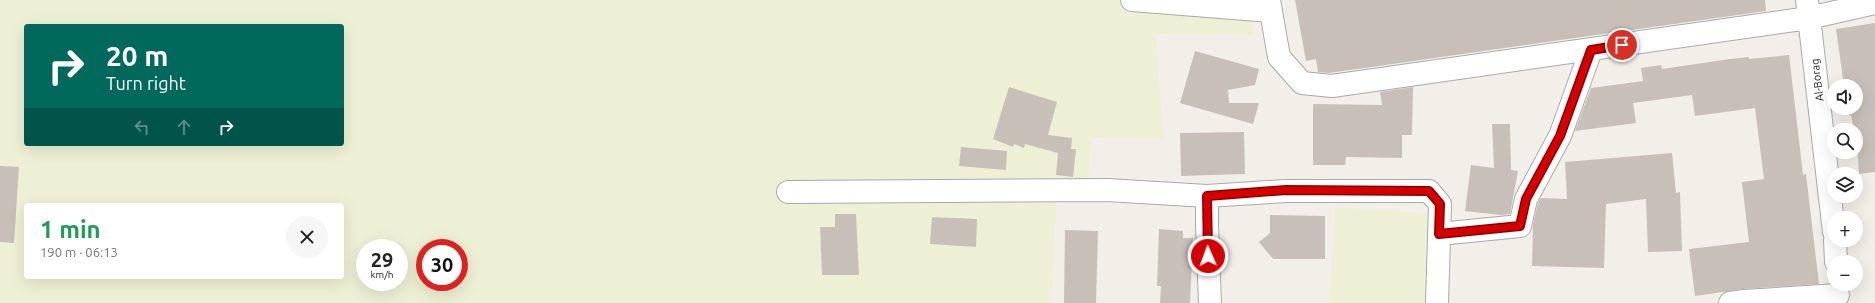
<!DOCTYPE html>
<meta charset="utf-8">
<style>
body{margin:0;font-family:Ubuntu,sans-serif;background:#f6f6f6;color:#222;height:100vh;display:flex;flex-direction:column;font-size:15px;white-space:nowrap}
*{box-sizing:border-box;margin:0}
p{font-size:13px;color:#767676}
.icon{flex:none;width:22px;height:22px;fill:none;stroke:currentColor;stroke-width:2;stroke-linecap:round;stroke-linejoin:round}
.map{position:relative;flex:1;overflow:hidden}
.drawer{position:absolute;left:24px;top:203px;width:320px;height:76px;display:flex;flex-direction:column;background:#fff;border-radius:4px;box-shadow:0 4px 16px #0002}
.drawer>*{flex:none}
.guide{position:absolute;left:24px;top:24px;width:320px;height:122px;border-radius:4px;box-shadow:0 4px 16px #0002;background:#00695c;color:#fff;overflow:hidden}
.controls{position:absolute;left:1827px;top:79px;display:grid;gap:8px}
.controls a{display:grid;place-items:center;width:36px;height:36px;border-radius:50%;background:#fff;box-shadow:0 4px 16px #0002;font-size:20px}
.speed{position:absolute;left:356px;top:239px;display:flex;gap:8px;font-size:20px;font-weight:700;text-align:center}
.speed>*{display:grid;place-content:center;width:52px;height:52px;border-radius:50%;background:#fff;box-shadow:0 4px 16px #0002;line-height:1}
.speed small{font-size:10px;font-weight:400}
.speed .limit{border:6px solid #d22;background:#fff;color:#111}
.pin{position:absolute;display:grid;place-items:center;width:34px;height:34px;color:#fff;margin:-17px;border:2px solid #fff;border-radius:50%;box-shadow:0 1px 4px #0007}
.me{position:absolute;width:44px;margin:-22px;rotate:358deg;stroke-linejoin:round;filter:drop-shadow(0 0 3px #0008)}
.turn{display:flex;align-items:center;gap:14px;height:84px;padding:0 16px;font-size:18px}
.turn .icon{width:52px;height:52px;stroke-width:2.5}
.turn b{display:block;font-size:28px;line-height:34px}
.lanes{display:flex;align-items:center;height:38px;padding:0 16px;background:#0003;justify-content:center;gap:20px;direction:ltr}
.lanes .off{opacity:.35}
.round{display:grid;place-items:center;flex:none;width:42px;height:42px;border-radius:21px;background:#f6f6f6}
.headline{display:flex;align-items:center;justify-content:space-between;height:68px;padding:0 16px}
h1{font-size:24px;font-weight:600;line-height:30px;color:#1e9e55}
.map>svg:first-child{display:block}
</style>
<div class="map">
<svg width="1875" height="303" viewBox="0 0 1875 303">
<rect width="100%" height="100%" fill="#f2efe9"/>
<!-- farmland -->
<path fill="#eef0d5" fill-rule="evenodd" d="M0,0H1248L1254,35L1155,34L1164,139L1091,138L1087,199L1057,195L1051,303H0ZM26,26H342V144H26ZM26,205H342V277H26ZM365,248H399V282H365ZM425,248H459V282H425Z
M1335,207L1436,214L1431,303H1330Z"/>
<!-- building -->
<path fill="#c7bfb8" d="M1295,0H1765L1766,11L1329,73L1318,72L1316,59L1306,61Z
M1875,23V172L1859,174L1856,130H1854L1851,115L1849,116L1848,108H1856V86H1844L1836,29Z
M1195,51L1259,69L1255,85L1228,90L1229,103H1259L1253,124L1180,103Z
M1789,55L1803,175L1806,174L1819,284L1743,289L1695,296L1689,249L1749,242L1742,182L1764,179L1755,108L1695,116L1692,95L1633,103L1636,123L1575,131L1591,88L1643,81L1641,68L1661,65L1662,69L1730,59L1749,57V59Z
M1009,87L1057,102L1048,135L1072,138L1071,149H1076L1073,177L1056,175L1058,153L1025,144L1024,148L1014,144L1013,147L993,139Z
M1413,87L1412,135H1402V158L1346,157L1345,165H1313V104L1382,105L1380,92Z
M1492,124H1510L1511,170L1518,171L1510,214L1501,215L1465,211L1471,165L1494,168Z
M1244,132L1245,174L1181,176L1180,133Z
M961,147L1007,151L1006,170L959,166Z
M1672,153L1676,193L1680,192L1682,251L1648,252L1646,199L1606,204L1604,268L1532,266L1533,224L1538,203L1541,198L1567,199L1565,162Z
M0,166L19,167L14,243L0,242Z
M835,214H856L859,275H822L820,227H835Z
M1270,215L1325,216V259H1273L1259,242L1270,233Z
M932,217L977,219L976,247L930,244Z
M1159,229L1183,231V238H1193L1190,303H1160L1161,286H1157Z
M1065,230L1098,231L1096,303H1064Z"/>
<g fill="none" stroke-linecap="round" stroke-linejoin="round">
<!-- minor casing -->
<g stroke="#a9a9a9" stroke-width="24">
<path id="minor" d="M1132,0L1271,11
M1269,0L1279,57L1302,83L1332,86L1809,18L1875,3
M1807,0L1834,232
M788,192L1107,190L1207,196L1286,191H1429L1440,204L1437,303
M1207,196V225L1210,303
M1439,234L1520,226L1526,199L1560,136L1591,50
M1835,240L1836,262
M1730,303L1744,301L1838,295"/>
</g>
<!-- minor -->
<use href="#minor" stroke="#fff" stroke-width="22"/>
</g>
<g fill="none" stroke-linecap="round" stroke-linejoin="round">
<!-- route casing -->
<g stroke="#8a0000" stroke-width="10">
<path id="route" d="M1208,256L1207,196L1286,190L1429,191L1440,204L1439,234L1520,226L1526,199L1560,136L1591,50L1622,45"/>
</g>
<!-- route -->
<use href="#route" stroke="#d40000" stroke-width="7"/>
</g>
<g text-anchor="middle" stroke-width="3" stroke-linejoin="round" paint-order="stroke">
<!-- street labels -->
<g font-size="11" fill="#222" stroke="#fff">
<text transform="translate(1817 80) rotate(-97)" y="4">Al-Borag</text>
</g>
</g>
</svg>
<div class="controls">
<a><svg class="icon" aria-label="sound" viewBox="0 0 24 24"><path d="M4 9h4l5-4v14l-5-4H4zM17 9q2 3 0 6"/></svg></a>
<a><svg class="icon" aria-label="search" viewBox="0 0 24 24"><circle cx="10" cy="10" r="6"/><path d="M15 15l6 6"/></svg></a>
<a><svg class="icon" aria-label="layers" viewBox="0 0 24 24"><path d="M12 4l9 5-9 5-9-5zM3 14l9 5 9-5"/></svg></a>
<a>+</a>
<a>−</a>
</div>
<div class="speed"><div>29<small>km/h</small></div><div class="limit">30</div></div>
<div class="pin" style="left:1622px;top:45px;background:#d93025"><svg class="icon" aria-label="arrive" viewBox="0 0 24 24"><path d="M6 21V4h12l-3 4 3 4H6"/></svg></div>
<svg class="me" style="left:1208px;top:256px" viewBox="-20 -20 40 40"><circle r="17" fill="#d40000" stroke="#fff" stroke-width="3"/><path d="M0-11L8 9 0 5-8 9z" fill="#fff"/></svg>
<div class="guide">
<div class="turn"><svg class="icon" aria-label="right" viewBox="0 0 24 24"><path d="M7 20v-9h11M14 6l5 5-5 5"/></svg><div><b>20 m</b>Turn right</div></div>
<div class="lanes"><svg class="icon off" aria-label="left" viewBox="0 0 24 24"><path d="M17 20v-9H6M10 6l-5 5 5 5"/></svg><svg class="icon off" aria-label="ahead" viewBox="0 0 24 24"><path d="M12 20V5M6 11l6-6 6 6"/></svg><svg class="icon" aria-label="right" viewBox="0 0 24 24"><path d="M7 20v-9h11M14 6l5 5-5 5"/></svg></div>
</div>
<section class="drawer">
<div class="headline"><div><h1>1 min</h1><p>190 m · 06:13</p></div><a class="round"><svg class="icon" aria-label="close" viewBox="0 0 24 24"><path d="M6 6l12 12M18 6L6 18"/></svg></a></div>
</section>
</div>
